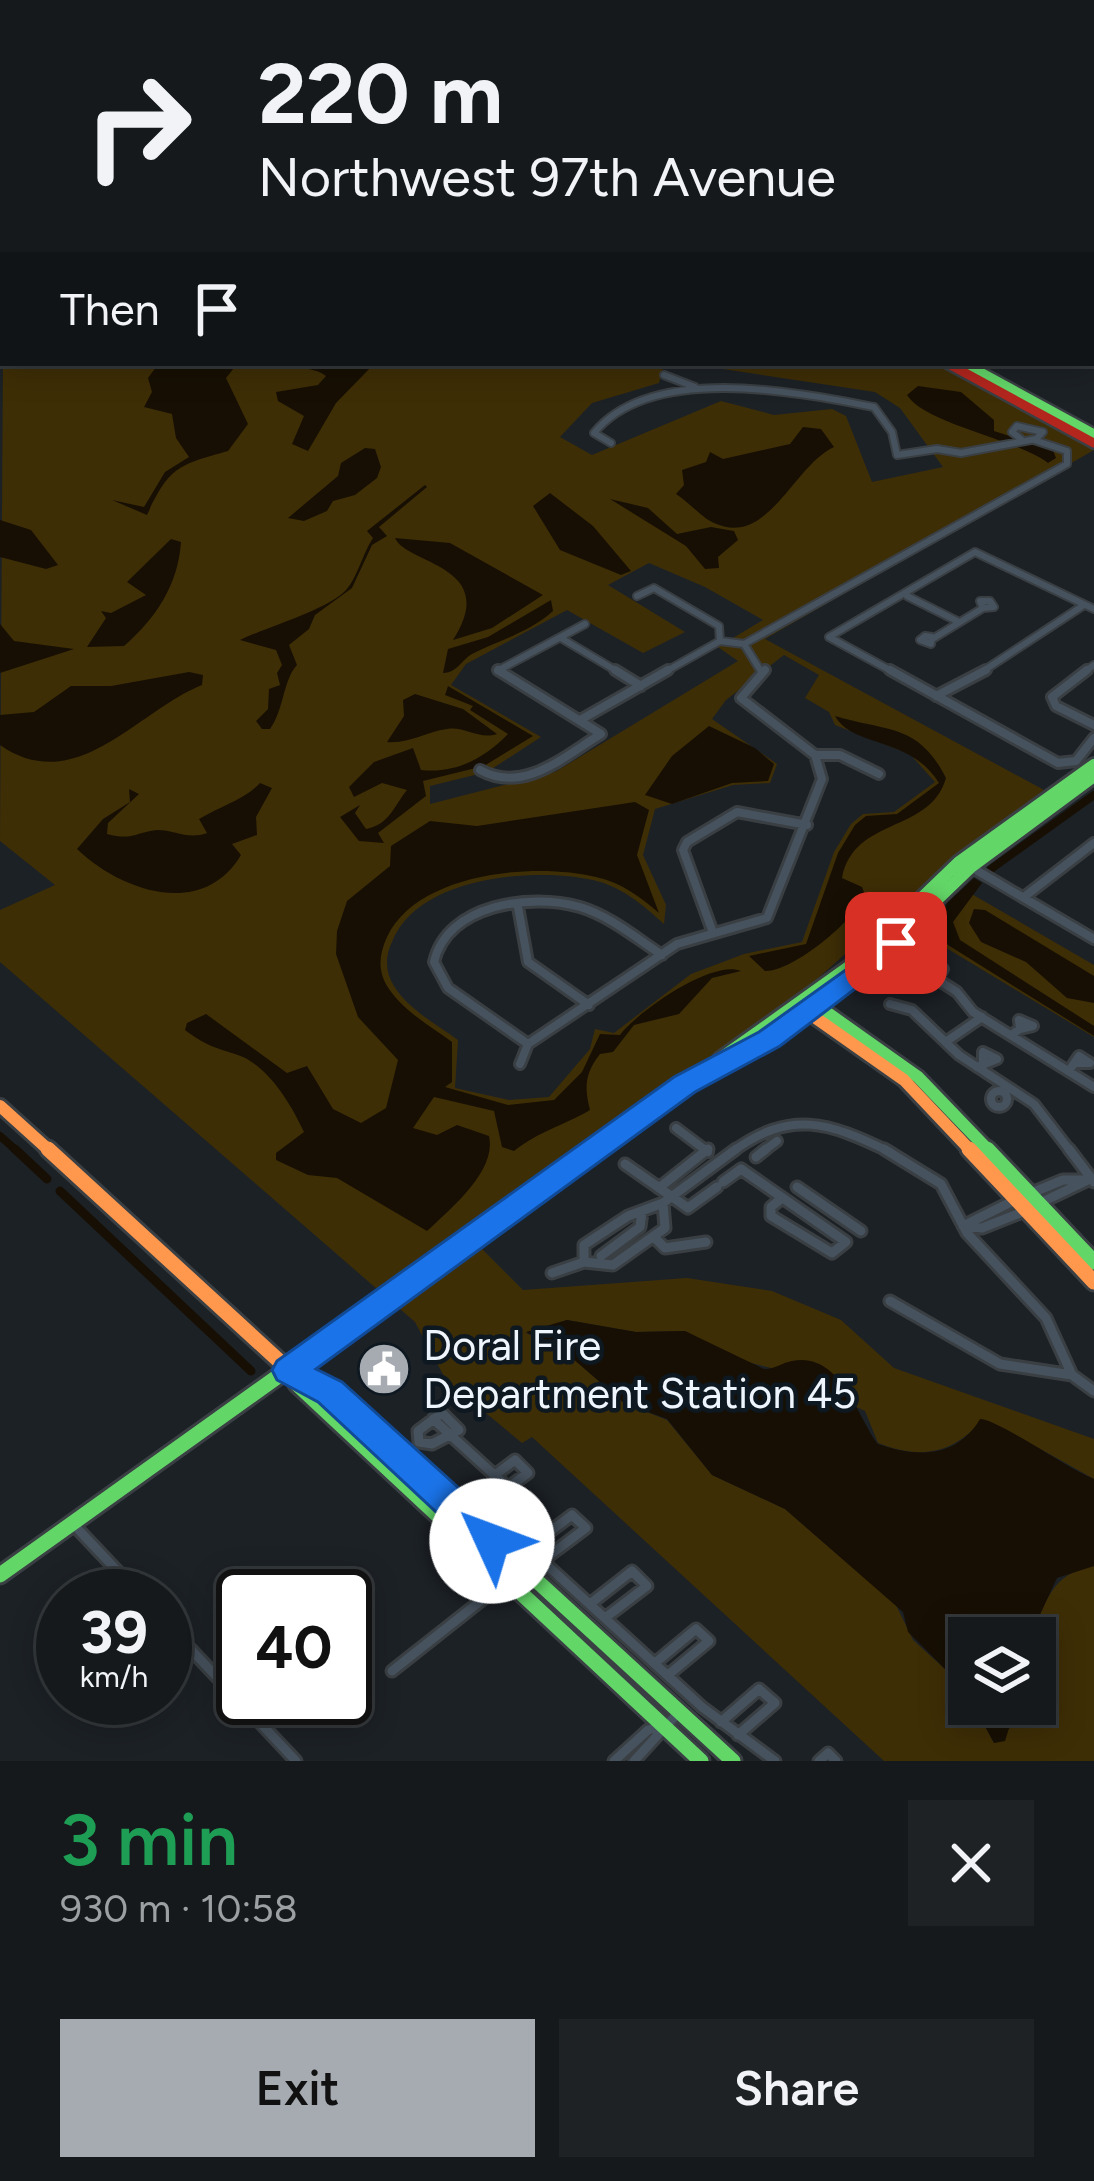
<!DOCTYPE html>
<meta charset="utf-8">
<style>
body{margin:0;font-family:Figtree,sans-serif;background:#1e2225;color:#f1f3f6;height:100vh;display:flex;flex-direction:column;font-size:45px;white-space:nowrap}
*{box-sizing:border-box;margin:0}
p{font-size:39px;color:#9da0a3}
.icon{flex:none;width:66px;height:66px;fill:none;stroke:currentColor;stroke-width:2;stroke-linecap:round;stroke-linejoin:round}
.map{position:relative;height:1761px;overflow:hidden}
.details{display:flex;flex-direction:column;background:#15191c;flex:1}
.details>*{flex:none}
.top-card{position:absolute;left:0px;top:0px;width:1095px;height:366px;box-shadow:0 6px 30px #0003,0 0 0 3px #34383b;background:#15191c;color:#f1f3f6;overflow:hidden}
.fabs{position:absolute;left:948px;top:1617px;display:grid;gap:24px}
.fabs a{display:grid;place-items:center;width:108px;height:108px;border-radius:0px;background:#15191c;box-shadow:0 6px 30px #0003,0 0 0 3px #34383b;font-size:60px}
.speed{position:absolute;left:36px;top:1569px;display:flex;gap:24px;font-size:60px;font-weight:700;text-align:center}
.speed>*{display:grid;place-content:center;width:156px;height:156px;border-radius:50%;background:#15191c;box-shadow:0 6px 30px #0003,0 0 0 3px #34383b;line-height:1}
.speed small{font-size:30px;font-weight:400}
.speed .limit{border:6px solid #111;border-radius:18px;background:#fff;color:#111}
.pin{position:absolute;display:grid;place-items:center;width:102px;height:102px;color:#fff;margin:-51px;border-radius:24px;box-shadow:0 6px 18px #0006}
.me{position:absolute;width:132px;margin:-66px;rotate:313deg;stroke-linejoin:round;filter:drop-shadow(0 0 9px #0008)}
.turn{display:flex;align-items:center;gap:42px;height:252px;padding:0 60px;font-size:54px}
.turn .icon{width:156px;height:156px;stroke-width:2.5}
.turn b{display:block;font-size:84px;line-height:102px}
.then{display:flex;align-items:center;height:114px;padding:0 60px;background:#0003;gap:24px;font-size:45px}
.round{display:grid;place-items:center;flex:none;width:126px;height:126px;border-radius:0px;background:#1e2225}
.overview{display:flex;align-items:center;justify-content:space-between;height:204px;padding:0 60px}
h1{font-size:72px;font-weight:600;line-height:90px;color:#1e9e55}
.button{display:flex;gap:24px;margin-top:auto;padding:24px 60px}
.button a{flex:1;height:138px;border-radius:0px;background:#a5abb1;color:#111;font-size:48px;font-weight:600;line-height:138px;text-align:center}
.button a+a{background:#1e2225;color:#f1f3f6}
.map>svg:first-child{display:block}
</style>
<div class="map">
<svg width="1094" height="1761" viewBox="0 0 1094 1761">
<rect width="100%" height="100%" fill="#1c2126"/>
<!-- green -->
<path fill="#3e2e06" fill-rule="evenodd" d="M3,354V363L70,366L936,363L1094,450L765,639L1044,790L948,863L799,995L466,1233L523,1290L687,1278L772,1291L841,1320L894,1368L1094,1439V1479L1005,1429L977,1426C947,1456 917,1458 878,1443L865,1411L775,1369L732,1358L685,1331L636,1332L567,1320L526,1333L563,1350L624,1403L667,1420L712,1475L785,1509L896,1605L913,1640L946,1670L960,1701L980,1717L994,1743L1035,1704L1049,1671L1035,1658V1638H1029C1048,1602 1049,1574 1094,1566V1761H884L532,1437L522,1443L446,1380L415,1322L0,962V910L55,885L0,841ZM690,364L875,392L900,408L943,467L872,482L846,416L832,409L774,415L721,401L592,455L560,437L592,403L659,383L664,365ZM649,563L705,587L763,620L718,647L738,661L555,772L430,804V786L487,772L541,737L451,685L466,664L567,610L643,653L685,632L608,585ZM784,655L819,675L805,698L829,712L835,725L910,754L935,782L894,812L863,814L851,824L834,852L802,942L744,954L691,974L614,1033L595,1029L590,1049L549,1097L509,1100L455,1088L458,1040C436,1024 408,1009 394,986C385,972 385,956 392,942C418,876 534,867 593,880C622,887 642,904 664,924L666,905L643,855L655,809L733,785L770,783L777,764L712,719L726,700Z
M970,893L1094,965V1037L923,934Z"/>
<!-- water -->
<path fill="#170f03" d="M159,363H238L226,378L248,424L228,451C178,465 169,467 147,515L112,500L144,507L165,472L189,457L176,438L172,414L144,407L152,392L148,378Z
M258,363H373L374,364L336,403L308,451L292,444L304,416L278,401L276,392L318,385L326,376C305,361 277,375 258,363Z
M918,386L961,392L994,420V431L1053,450L1056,458L1048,463C1017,439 925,424 907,395Z
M803,427L821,429L834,447C793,466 768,548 714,523C702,518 689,502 676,494L684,485L682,470L706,462L710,452L723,459L790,444Z
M365,448L375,449L381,467L377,478L355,495L333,501L327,511L304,521L288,518L338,476L341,463Z
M425,485L427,487L379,527L387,536L372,545L352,588L315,615L309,629L289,645L297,665C283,680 284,710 270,729H262L256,721L268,709L269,689L280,685L277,673L282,665L276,650L240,640C267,627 329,609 346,590C357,578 363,553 373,538L367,531Z
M550,493L593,526L631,571L621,575L560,550L533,506Z
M610,499L648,508L677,534L711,527L734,531L738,540L718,557L719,568L705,569L686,546Z
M0,520L31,530L58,565L46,569L0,557Z
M395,538L450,543L543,595L492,628L453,640C501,565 407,565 395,538Z
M171,539L181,542C178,585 156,618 124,646L87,647L106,618L101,611L111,613L146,595L127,582Z
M551,600L553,611C531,631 501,640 474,653C460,660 459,672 443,673L448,649L488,637Z
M0,624L14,641L74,649L0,673Z
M189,672L203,675L202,685C137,711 76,798 0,745V715L34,712L71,686H111Z
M448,686L533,736L484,766L423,781L426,796L378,833L384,843L359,841L340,817L360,805L355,813L366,829C389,825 394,806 407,790L382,783L354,797L349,787L374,762L413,748L421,770C455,774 485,758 508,734L470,710L473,706L445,695Z
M415,694L463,709L497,734C478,740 465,726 447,729C425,732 409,744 387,742L404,716L403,700Z
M835,716C888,732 918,723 946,778C930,834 854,816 842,878L862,887L865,895C855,920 793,972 765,971L749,956L806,944L838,853L855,825L866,816L897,814L939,783C910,736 853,748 835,716Z
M709,726L755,748L774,764L768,781L732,783L672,804L645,795L672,756Z
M260,783L272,788L256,817L257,835L232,844L241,855C203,919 122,892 77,849L103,819L130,802L129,789L139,794L108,823L107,834C133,841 136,832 157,830C175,830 188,840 207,833L199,819C220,806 244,800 260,783Z
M635,802L649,810L637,855L659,913C639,896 622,883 596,877C536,862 417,872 387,937C379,954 377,972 389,989C404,1011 430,1026 452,1042V1082L445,1087L508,1105L554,1100L582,1072L600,1034L620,1035C637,1012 712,959 741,971L712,978L679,1014L634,1025L613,1052L600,1054C585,1073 584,1087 590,1110C563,1126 539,1131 514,1151L502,1147L494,1111L434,1097L413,1128L437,1135L457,1125L489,1136C497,1171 450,1209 427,1231L337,1178L308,1175L276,1160V1153L304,1132C291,1104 267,1063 235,1054C213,1047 205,1045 185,1030L187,1023L206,1014L287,1073L307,1066L333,1109L361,1123L386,1108L398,1060L358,1017L336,954L337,931L347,901L390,866L391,846L430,821L477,826Z
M974,878L982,883L953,922L960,940L1094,1026V1036L948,945L938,925L947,903Z
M974,909L985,910L1094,976V1003L1067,998L1026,962L981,942L969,923Z
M567,1320L636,1332L685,1331L764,1369C776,1369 781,1363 792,1361C841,1351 858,1419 878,1444C917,1458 957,1458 980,1419C998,1419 1067,1469 1094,1479V1566L1057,1578L1029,1638H969V1704H1032L1009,1728L1005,1741L994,1743L980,1717L951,1689L946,1670L908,1632L903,1612L785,1509L712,1475L667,1419L624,1403L563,1350L526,1332Z"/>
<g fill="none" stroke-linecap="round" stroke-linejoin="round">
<!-- canal-far1 -->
<path stroke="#170f03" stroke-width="8" d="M991,869L1094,795
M0,1136L18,1152"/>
<!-- canal -->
<path stroke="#170f03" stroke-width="9" d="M15,1149L47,1179
M60,1191L251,1371"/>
<!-- street-far3 casing -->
<g stroke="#3a3f43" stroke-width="8">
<path id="street-far3" d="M15,3L25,0
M336,3L346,0
M403,3L413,0
M510,3L528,0"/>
</g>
<!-- street-far2 casing -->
<g stroke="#3a3f43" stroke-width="10">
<path id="street-far2" d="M664,375L695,387
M1034,440L1067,451
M611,443L594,433C652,363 796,392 874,407L892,432L897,455L937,449L961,453L1036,439L1043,432L1017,426L1012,432L1021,439
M637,596L654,588L719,626L720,641
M907,596L957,621
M980,601H990L994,607L983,608Z
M925,636L932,637L931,644L920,640Z
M561,638L620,673
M934,638L983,608
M744,644L1067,464V451
M744,644L762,673
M501,673L497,671L585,624
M663,673L720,641L744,644
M895,673L829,637L975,552L1094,609
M980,673L1084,605
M1083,673L1094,665"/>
</g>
<!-- street-far1 casing -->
<g stroke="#3a3f43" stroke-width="14">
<path id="street-far1" d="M615,670L641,686
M890,670L1058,763L1076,761L1094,738
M1087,670L1052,697L1056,706L1094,725
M936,696L986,670
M582,719L668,670
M815,755H840L879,774
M480,770C524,794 563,757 601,734L498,670
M971,867L1094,939
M1024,897L1094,843
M518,907L528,962L589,1005
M712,930L683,850L687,842L737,812L807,825
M937,978L943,969L929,961L920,966L923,970L957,992L973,1012L1094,1087
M890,1004L912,1010L959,1055L1034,1104L1071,1152
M1019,1020L1033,1026L1020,1029Z
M1011,1035L1020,1029
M947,1041L982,1017
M528,1044L448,988L434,962C447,904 531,893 580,907C610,916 636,938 662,955
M520,1064L528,1044L677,944L767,918L822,779L815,755L741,698L765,670
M977,1067L997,1059L983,1052V1062
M1069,1071L1079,1056L1090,1063H1078
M991 1099a8 8 0 1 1 16 0a8 8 0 1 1-16 0Z
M676,1128L708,1152
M732,1152C791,1109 828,1122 890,1152
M762,1152L777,1141"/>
</g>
<!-- street casing -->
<g stroke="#3a3f43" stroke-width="15">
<path id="street" d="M884,1149L941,1184L967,1233L1046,1318L1072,1375L1094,1391
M1069,1149L1094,1182
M756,1157L766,1149
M625,1164L688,1208L717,1187
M723,1182L741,1169L846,1242L832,1253L771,1216V1207L782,1198
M797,1187L861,1231
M659,1188L708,1149
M1029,1194L1063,1180H1088
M1038,1204L1088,1180
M963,1226L1015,1200
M965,1226L982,1228L1025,1211
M654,1237L665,1248L706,1242
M601,1256L640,1227L642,1212
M584,1262V1245L628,1216L663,1203L736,1149
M552,1273L584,1262L613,1265L665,1228L663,1203
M890,1301L1000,1364L1072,1375
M442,1413L459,1430L432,1444L419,1442L418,1431Z
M433,1419L502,1482L507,1524L514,1535L702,1707L775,1761
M495,1475L515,1460L528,1473L506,1489
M73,1524L141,1596
M528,1548L572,1515L586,1528L542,1561
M590,1604L632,1571L647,1586L605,1618
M165,1622L296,1761
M655,1663L696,1629L709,1641L668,1675
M392,1671L521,1569
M721,1722L759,1689L775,1703L738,1735
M614,1761L648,1730L662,1726
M634,1761L678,1713
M819,1761L828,1753L836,1761"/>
</g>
<!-- fast-far3 casing -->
<g stroke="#3a3f43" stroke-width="10">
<path id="fast-far3" d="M86,0L93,3
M266,0L273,3
M666,0L674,3
M179,3L189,0
M847,3L855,0"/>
</g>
<!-- fast-far2 casing -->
<g stroke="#3a3f43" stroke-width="14">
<path id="fast-far2" d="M964,363L1094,434"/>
</g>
<!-- fast-far1 casing -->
<g stroke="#3a3f43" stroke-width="18">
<path id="fast-far1" d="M815,1004L918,1077L990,1152
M720,1059L853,964L959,862L1094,765
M592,1152L684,1085L769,1039L864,970L971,867L1094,776"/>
</g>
<!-- fast casing -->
<g stroke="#3a3f43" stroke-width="21">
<path id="fast" d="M987,1149L1094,1262
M289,1370L313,1378L353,1412L733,1761
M297,1384L701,1761
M0,1575L596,1149"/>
</g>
<!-- slow-far1 casing -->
<g stroke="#3a3f43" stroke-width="18">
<path id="slow-far1" d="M803,1009L904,1080L972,1152
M0,1106L51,1152"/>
</g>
<!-- slow casing -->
<g stroke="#3a3f43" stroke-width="21">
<path id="slow" d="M48,1149L289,1370L297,1384
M969,1149L1094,1282"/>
</g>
<!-- jam casing -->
<g stroke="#3a3f43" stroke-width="14">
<path id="jam" d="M947,363L1094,443"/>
</g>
<!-- street-far3 -->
<use href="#street-far3" stroke="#46525e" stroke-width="4.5"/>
<!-- street-far2 -->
<use href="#street-far2" stroke="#46525e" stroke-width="6"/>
<!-- street-far1 -->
<use href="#street-far1" stroke="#46525e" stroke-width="8"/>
<!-- street -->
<use href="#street" stroke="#46525e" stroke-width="9"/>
<!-- fast-far3 -->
<use href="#fast-far3" stroke="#63d668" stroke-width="8"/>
<!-- fast-far2 -->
<use href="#fast-far2" stroke="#63d668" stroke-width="9"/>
<!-- fast-far1 -->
<use href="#fast-far1" stroke="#63d668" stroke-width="12"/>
<!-- fast -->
<use href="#fast" stroke="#63d668" stroke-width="15"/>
<!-- slow-far1 -->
<use href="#slow-far1" stroke="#ff974d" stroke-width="12"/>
<!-- slow -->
<use href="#slow" stroke="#ff974d" stroke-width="15"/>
<!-- jam -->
<use href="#jam" stroke="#b3261e" stroke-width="9"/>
</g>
<!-- route -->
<path fill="#1a73e8" stroke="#114b97" stroke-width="3" d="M896,934L906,937V950L780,1046L695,1092L316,1369L342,1382L505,1530L510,1541L505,1552L492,1556L479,1552L318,1402L277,1380L272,1370L277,1361L674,1077L759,1032Z"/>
<!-- icons -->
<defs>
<g id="civic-disc" transform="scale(2.7)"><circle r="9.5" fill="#a5abb1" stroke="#0e1821"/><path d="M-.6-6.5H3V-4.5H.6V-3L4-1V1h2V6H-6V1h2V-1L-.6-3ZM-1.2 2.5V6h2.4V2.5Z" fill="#fff"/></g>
</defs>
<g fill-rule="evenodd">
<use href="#civic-disc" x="384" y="1369"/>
</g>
<g text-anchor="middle" stroke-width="9" stroke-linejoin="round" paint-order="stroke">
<!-- near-poi labels -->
<g font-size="42" fill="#eff5fc" stroke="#0e1821" text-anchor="start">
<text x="423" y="1360">Doral Fire<tspan x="423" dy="48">Department Station 45</tspan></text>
</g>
</g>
</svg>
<div class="fabs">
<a><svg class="icon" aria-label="layers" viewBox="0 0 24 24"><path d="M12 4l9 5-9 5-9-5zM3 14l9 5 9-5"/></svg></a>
</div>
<div class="speed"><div>39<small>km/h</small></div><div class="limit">40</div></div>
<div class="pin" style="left:896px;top:943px;background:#d93025"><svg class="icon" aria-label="arrive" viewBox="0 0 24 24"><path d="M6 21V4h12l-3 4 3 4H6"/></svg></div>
<svg class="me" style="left:492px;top:1541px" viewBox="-20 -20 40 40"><circle r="19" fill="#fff"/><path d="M0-13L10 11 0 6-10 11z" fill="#1a73e8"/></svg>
<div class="top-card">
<div class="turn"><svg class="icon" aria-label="right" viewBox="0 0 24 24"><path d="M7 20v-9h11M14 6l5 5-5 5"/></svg><div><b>220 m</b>Northwest 97th Avenue</div></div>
<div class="then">Then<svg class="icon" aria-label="arrive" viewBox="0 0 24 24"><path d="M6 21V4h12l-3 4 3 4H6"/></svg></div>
</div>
</div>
<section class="details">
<div class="overview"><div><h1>3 min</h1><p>930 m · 10:58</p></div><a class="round"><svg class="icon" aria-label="close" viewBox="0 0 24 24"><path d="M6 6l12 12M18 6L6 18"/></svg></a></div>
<div class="button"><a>Exit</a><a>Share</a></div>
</section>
